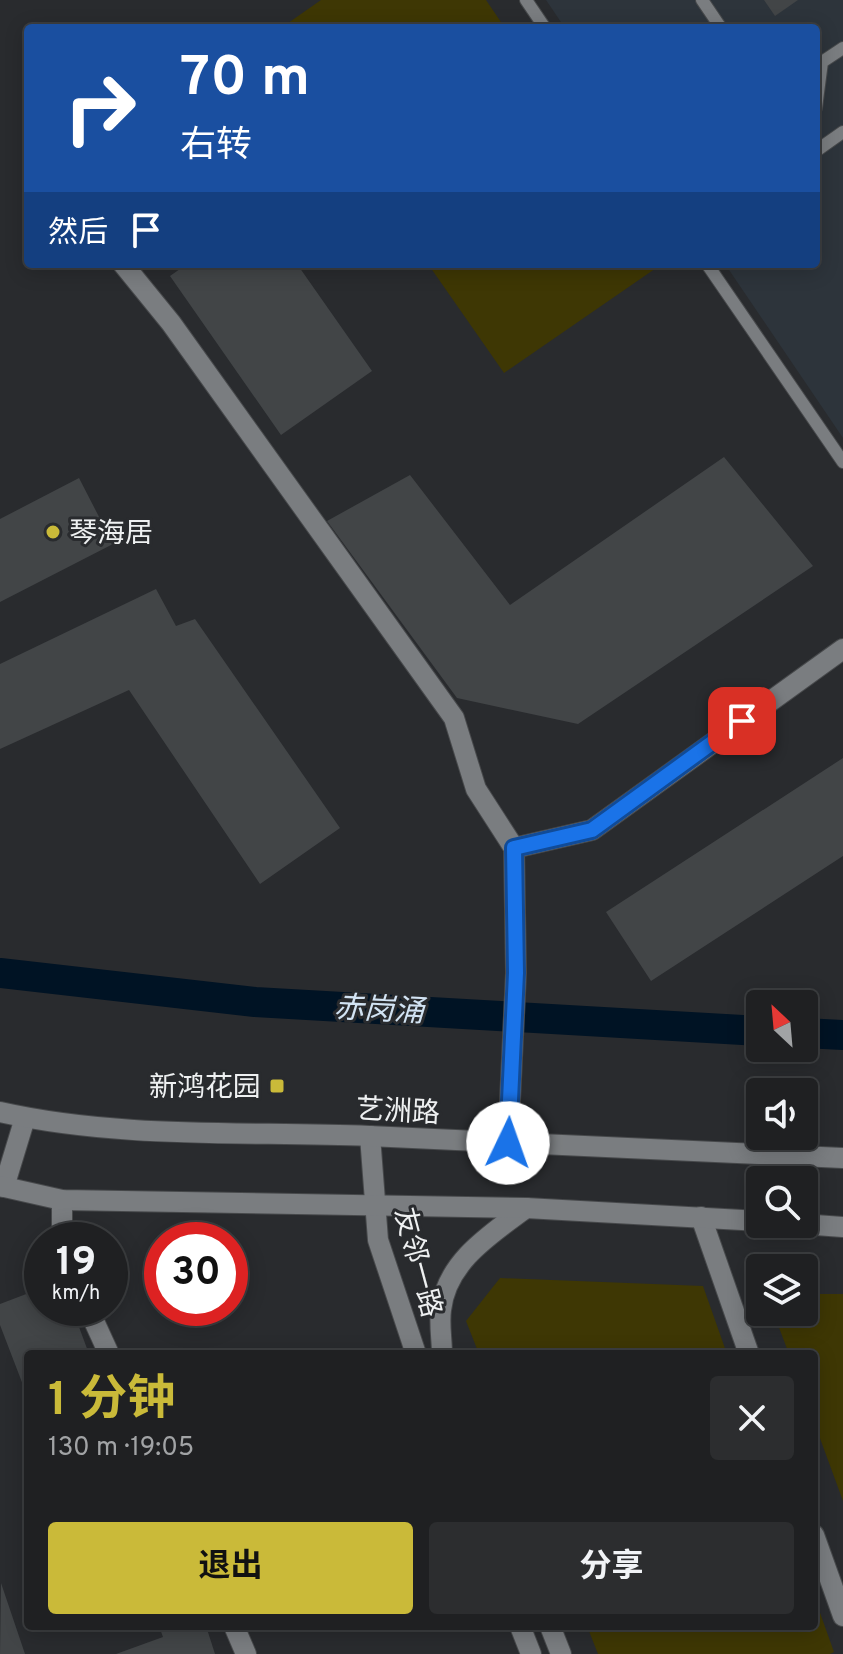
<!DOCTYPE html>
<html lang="zh">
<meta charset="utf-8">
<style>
body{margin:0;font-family:Overpass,"Noto Sans SC",sans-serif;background:#2c2d2f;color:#f1f3f6;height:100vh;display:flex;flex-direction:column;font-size:30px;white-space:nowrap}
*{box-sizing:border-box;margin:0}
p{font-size:26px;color:#a1a3a5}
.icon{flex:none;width:44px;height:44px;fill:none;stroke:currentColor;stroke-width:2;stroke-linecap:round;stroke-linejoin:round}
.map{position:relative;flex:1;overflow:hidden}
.side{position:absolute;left:24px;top:1350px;width:794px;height:280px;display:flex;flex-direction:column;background:#1f2022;border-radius:8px;box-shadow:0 4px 20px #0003,0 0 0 2px #3c3e40}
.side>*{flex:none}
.banner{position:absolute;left:24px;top:24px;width:796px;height:244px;border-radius:8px;box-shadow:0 4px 20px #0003,0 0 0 2px #3c3e40;background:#1a4fa0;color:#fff;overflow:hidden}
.needle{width:52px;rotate:334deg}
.tools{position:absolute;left:746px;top:990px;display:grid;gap:16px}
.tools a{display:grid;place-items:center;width:72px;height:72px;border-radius:8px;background:#1f2022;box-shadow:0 4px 20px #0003,0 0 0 2px #3c3e40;font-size:40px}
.speed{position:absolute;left:24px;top:1222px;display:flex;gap:16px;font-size:40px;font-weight:700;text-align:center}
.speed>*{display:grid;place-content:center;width:104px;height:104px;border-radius:50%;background:#1f2022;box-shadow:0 4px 20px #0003,0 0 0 2px #3c3e40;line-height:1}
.speed small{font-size:20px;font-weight:400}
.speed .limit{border:12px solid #d22;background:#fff;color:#111}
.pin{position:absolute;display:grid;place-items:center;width:68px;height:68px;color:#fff;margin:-34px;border-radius:16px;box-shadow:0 4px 12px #0006}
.me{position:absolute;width:88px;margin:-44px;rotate:3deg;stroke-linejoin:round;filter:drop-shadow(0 0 6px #0008)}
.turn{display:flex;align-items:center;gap:28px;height:168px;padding:0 24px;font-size:36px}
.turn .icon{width:104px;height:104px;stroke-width:2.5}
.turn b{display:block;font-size:56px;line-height:68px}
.then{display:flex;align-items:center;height:76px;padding:0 24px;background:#0003;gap:16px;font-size:30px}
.round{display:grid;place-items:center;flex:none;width:84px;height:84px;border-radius:8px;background:#2c2d2f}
.overview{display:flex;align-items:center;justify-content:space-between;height:136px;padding:0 24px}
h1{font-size:48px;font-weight:700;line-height:60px;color:#caba39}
.action{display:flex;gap:16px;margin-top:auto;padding:16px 24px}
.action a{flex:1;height:92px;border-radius:8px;background:#caba39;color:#111;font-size:32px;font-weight:700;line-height:92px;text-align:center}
.action a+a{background:#2c2d2f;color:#f1f3f6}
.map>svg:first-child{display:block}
</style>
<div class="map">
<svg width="843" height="1654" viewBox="0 0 843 1654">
<rect width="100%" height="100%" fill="#292b2e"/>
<!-- built -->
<path fill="#2d343b" d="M546,0H843V438L725,264H816V28H565Z"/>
<!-- green -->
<path fill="#3e3704" d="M321,0H486L505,28H281Z
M428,264H662L504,373Z
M500,1278L703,1286L727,1354H479L466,1321Z
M804,1294H843V1501L814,1422V1354H789L775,1317L778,1312H804Z
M814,1596L834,1652L830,1654H598L587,1626H814Z"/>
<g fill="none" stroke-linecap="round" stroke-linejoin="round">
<!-- canal -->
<path stroke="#001324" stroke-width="30" d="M0,973L255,1002L760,1031
M804,1033L843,1035"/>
</g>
<!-- building -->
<path fill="#424547" d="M764,0H798L775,16Z
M187,264H297L372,371L281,435L170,276Z
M724,457L813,566L578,724L457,698L327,521L410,475L510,605Z
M79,478L113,544L0,602V519Z
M156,589L176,626L195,619L340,828L260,884L129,690L0,749V664Z
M843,758V856L651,981L606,912Z
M42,1288V1308H72L89,1354H28V1398L0,1325V1304Z
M1,1583L25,1654H0Z
M159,1626H206L215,1654H116L163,1637Z"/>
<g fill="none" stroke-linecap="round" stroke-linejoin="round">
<!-- service casing -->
<g stroke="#47494b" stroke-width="14">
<path id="service" d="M526,0L545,28
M702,0L721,28
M816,61L822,62L816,108
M822,62L843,48
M816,151L843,132
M707,264L843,462"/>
</g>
<!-- minor casing -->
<g stroke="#47494b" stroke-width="22">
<path id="minor" d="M123,264L171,323L454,718L476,789L514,848L516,973L508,1143
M514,848L592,830L843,649
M4,1187L25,1118
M62,1200V1240
M701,1217L749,1354
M88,1308L109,1354
M814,1535L843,1616
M234,1626L246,1654"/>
</g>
<!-- tertiary casing -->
<g stroke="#47494b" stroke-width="22">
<path id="tertiary" d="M370,1136L378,1240L416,1354
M442,1354C442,1340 439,1324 441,1310C446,1262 491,1234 526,1208
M520,1626L531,1654
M550,1626L561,1654"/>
</g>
<!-- secondary casing -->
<g stroke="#47494b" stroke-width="22">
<path id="secondary" d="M0,1112C120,1139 247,1131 369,1136C527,1142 685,1152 843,1158
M0,1186L62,1200L526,1208L760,1221
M802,1224L843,1227"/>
</g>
<!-- service -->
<use href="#service" stroke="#7a7d80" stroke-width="12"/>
<!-- minor -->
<use href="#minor" stroke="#7a7d80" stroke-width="20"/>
<!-- tertiary -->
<use href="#tertiary" stroke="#7a7d80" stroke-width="20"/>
<!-- secondary -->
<use href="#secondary" stroke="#7a7d80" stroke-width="20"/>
</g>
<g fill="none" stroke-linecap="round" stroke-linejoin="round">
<!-- route casing -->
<g stroke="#114b97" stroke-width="20">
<path id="route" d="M508,1143L516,973L514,848L592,830L742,721"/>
</g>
<!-- route -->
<use href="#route" stroke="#1a73e8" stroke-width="14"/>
</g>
<!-- markers -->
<g fill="#caba39" stroke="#292b2e" stroke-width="3">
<circle cx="53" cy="532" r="8"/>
<rect x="269" y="1078" width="16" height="16" rx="4"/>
</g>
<g text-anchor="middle" stroke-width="6" stroke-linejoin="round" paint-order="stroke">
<!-- poi labels -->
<g font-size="28" fill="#eef0f1" stroke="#292b2e" text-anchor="start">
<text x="69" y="542">琴海居</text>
<text x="261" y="1096" text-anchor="end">新鸿花园</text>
</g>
<!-- street labels -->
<g font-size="28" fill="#eef0f1" stroke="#292b2e">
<text transform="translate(398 1110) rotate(3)" y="10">艺洲路</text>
<text transform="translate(419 1262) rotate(75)" y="10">友邻一路</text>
</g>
<!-- water labels -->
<g font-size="30" font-style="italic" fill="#d2e3f3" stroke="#292b2e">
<text transform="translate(379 1009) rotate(3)" y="10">赤岗涌</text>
</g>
</g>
</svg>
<div class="tools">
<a><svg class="needle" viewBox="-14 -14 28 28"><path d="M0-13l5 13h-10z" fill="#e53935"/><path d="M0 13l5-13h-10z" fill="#a1a3a5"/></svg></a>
<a><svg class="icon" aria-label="sound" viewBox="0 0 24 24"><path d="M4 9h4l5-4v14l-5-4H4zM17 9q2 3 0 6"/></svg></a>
<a><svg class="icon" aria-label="search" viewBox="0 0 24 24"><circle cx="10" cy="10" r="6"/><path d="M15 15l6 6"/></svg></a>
<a><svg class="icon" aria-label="layers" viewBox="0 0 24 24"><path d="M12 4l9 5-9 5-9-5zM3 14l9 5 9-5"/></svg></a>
</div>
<div class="speed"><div>19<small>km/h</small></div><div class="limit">30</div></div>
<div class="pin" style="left:742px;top:721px;background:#d93025"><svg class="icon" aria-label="arrive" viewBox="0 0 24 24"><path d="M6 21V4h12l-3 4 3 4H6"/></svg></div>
<svg class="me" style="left:508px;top:1143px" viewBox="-20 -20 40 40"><circle r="19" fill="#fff"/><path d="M0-13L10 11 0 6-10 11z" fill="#1a73e8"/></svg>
<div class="banner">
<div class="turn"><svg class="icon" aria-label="right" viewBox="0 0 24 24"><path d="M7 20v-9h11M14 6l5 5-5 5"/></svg><div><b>70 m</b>右转</div></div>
<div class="then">然后<svg class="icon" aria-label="arrive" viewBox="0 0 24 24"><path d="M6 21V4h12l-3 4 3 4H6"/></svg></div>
</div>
<section class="side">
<div class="overview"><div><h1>1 分钟</h1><p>130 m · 19:05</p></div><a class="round"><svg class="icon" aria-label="close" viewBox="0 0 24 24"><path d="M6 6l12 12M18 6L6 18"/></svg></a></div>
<div class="action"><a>退出</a><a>分享</a></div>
</section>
</div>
